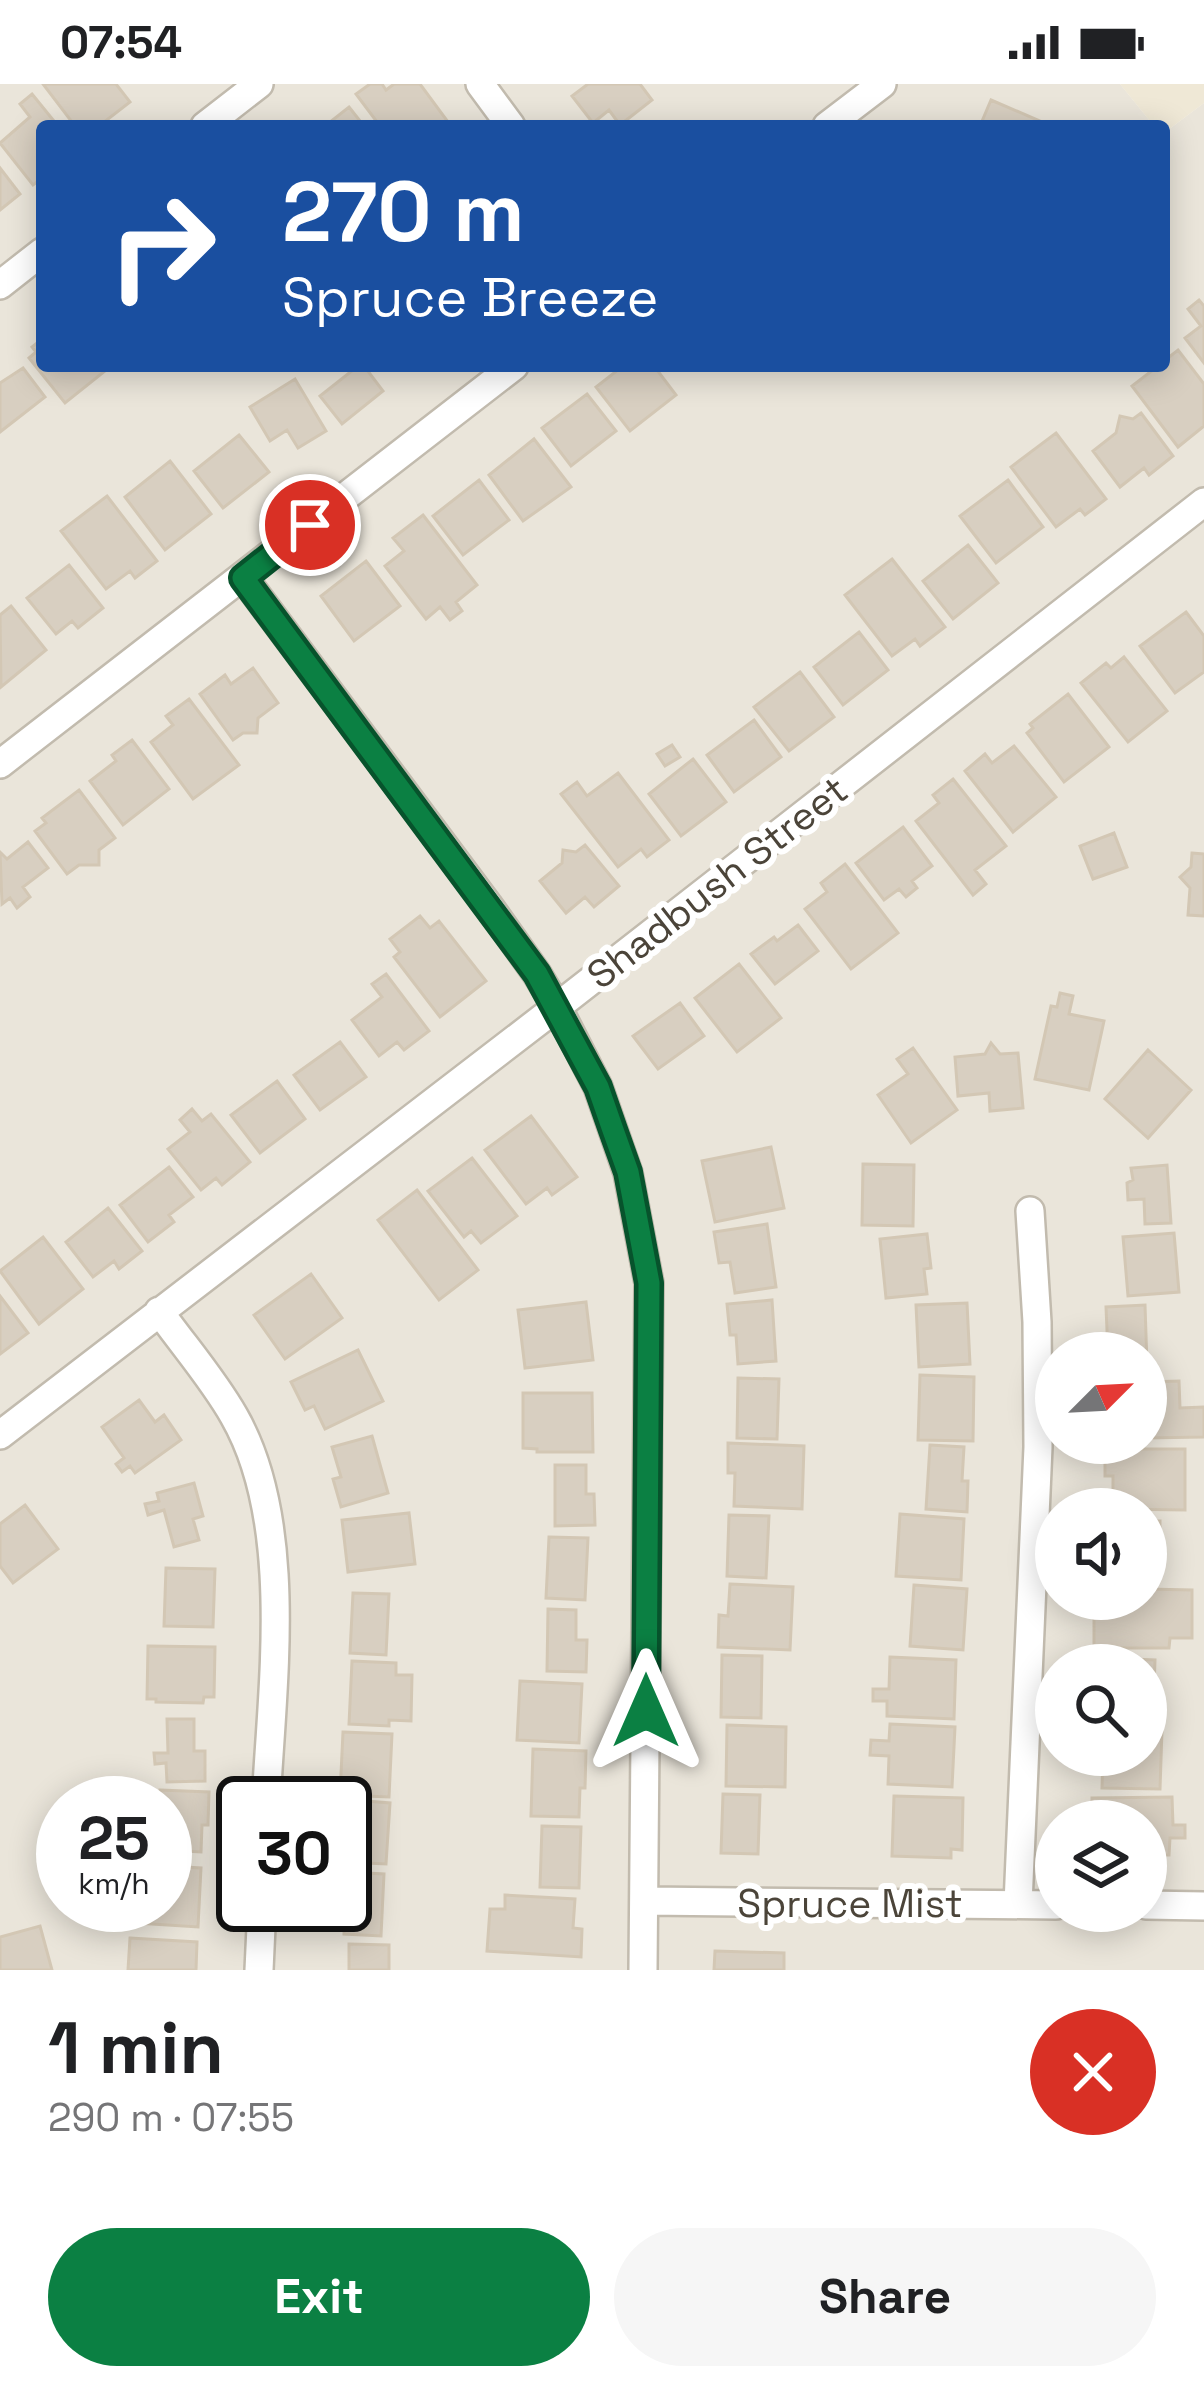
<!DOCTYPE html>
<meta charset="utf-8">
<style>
body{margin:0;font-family:"Space Grotesk",sans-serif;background:#f6f6f6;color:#202124;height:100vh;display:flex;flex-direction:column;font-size:45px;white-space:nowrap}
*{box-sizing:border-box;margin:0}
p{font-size:39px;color:#757577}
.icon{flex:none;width:66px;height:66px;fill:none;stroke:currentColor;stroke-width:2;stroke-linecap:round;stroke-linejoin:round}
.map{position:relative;height:1886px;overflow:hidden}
.panel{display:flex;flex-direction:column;background:#fff;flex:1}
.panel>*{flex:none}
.top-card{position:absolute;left:36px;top:36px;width:1134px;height:252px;border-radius:12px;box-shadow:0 6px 30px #0003;background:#1a4fa0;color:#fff;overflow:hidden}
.needle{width:78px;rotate:66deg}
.buttons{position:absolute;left:1035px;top:1248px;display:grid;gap:24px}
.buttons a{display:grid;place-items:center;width:132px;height:132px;border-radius:50%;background:#fff;box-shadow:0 6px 30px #0003;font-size:60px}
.speed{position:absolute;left:36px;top:1692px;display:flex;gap:24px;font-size:60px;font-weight:700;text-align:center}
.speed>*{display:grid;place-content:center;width:156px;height:156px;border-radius:50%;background:#fff;box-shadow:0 6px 30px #0003;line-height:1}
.speed small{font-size:30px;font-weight:400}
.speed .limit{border:6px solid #111;border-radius:18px;background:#fff;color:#111}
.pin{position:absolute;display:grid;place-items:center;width:102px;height:102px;color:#fff;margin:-51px;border:6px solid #fff;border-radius:50%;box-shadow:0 3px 12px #0007}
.me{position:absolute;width:132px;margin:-66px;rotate:0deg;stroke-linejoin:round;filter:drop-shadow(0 0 9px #0008)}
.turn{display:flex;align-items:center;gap:42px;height:252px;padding:0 48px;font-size:54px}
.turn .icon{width:156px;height:156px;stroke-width:2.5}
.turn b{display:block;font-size:84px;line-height:102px}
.round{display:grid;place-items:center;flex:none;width:126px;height:126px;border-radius:63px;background:#f6f6f6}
.overview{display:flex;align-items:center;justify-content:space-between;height:204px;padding:0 48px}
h1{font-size:72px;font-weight:700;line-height:90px}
.button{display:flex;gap:24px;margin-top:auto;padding:24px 48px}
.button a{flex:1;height:138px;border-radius:72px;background:#0b8043;color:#fff;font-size:48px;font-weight:700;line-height:138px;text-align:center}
.button a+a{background:#f6f6f6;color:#202124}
.status{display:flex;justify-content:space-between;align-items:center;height:84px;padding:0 60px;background:#fff;direction:ltr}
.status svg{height:33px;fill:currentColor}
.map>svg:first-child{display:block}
</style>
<div class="status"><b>07:54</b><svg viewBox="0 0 49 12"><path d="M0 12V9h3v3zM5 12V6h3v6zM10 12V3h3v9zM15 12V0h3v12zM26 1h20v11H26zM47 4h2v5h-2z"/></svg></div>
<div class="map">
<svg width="1204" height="1886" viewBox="0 0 1204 1886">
<rect width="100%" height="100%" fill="#f6f3ec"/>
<!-- residential -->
<path fill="#eae5da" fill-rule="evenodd" d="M0,0H1120L1154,42H42V282H1164V49L1204,19V1886H0ZM1056,1269H1146V1359H1056ZM1056,1425H1146V1515H1056ZM1056,1581H1146V1671H1056ZM63,1719H165V1821H63ZM243,1719H345V1821H243ZM1056,1737H1146V1827H1056Z"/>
<!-- education -->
<path fill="#efe8d6" d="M1120,0H1204V19L1164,49V42H1154Z"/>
<!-- building -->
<path fill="#d8cfc1" stroke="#d3c7b4" stroke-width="3" d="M43,0H116L130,18L99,42H75Z
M370,0H382L386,6L394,0H420L451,42H380L356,10Z
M588,0H640L652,16L620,41L609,26L593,39L572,12Z
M32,10L58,42H42V94L33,101L0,59L30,33L20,20Z
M991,16L1040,37L1038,42H980Z
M349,23L364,42H325Z
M0,84L20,110L0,126Z
M1199,216L1204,222V279L1185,254L1201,242L1188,225Z
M42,255V282L110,283L65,319L29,274L36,268L32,263Z
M1178,266L1204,300V342L1178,363L1132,302L1158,282H1164V277Z
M358,282H364L383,307L342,340L320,312Z
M623,282H654L676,311L630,347L596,303Z
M23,284L45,313L0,348V299Z
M295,295L326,347L298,364L287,346L270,357L250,323Z
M587,310L616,347L571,382L542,344Z
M1141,329L1173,372L1149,391L1144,384L1120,403L1093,367L1116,349L1120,332L1133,335Z
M1056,349L1106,415L1085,431L1080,425L1056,443L1011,383Z
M239,351L269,388L223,424L194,387Z
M534,355L571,403L523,437L489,391Z
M170,377L211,430L165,466L125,413Z
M479,396L509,436L463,471L433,432Z
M1008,396L1043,443L996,479L960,432Z
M107,412L157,477L135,494L130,487L106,505L61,447Z
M423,431L477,501L456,518L462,527L450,536L440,523L426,535L385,482L404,467L393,454Z
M968,461L998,499L953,535L923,497Z
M892,475L945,543L920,562L915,555L892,572L845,511Z
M366,477L400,522L354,557L321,512Z
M69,481L103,524L78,544L72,537L56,550L27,514Z
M11,522L46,566L1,603L0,531Z
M1186,528L1204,552V588L1175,609L1140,562Z
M859,548L888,586L843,621L814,583Z
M1124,573L1167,627L1128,658L1081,599L1106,579L1111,584Z
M253,584L278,619L258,634L257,649H243L233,656L200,610L225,591L231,600Z
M800,588L834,633L789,667L754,623Z
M1068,610L1109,663L1064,698L1027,649L1033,644L1030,640Z
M189,615L239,681L193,715L151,658L173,641L166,632Z
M754,636L781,673L734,708L707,671Z
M132,656L169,705L123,741L90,697L116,677L112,671Z
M672,661L680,673L665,682L657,670Z
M1014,662L1056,713L1013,748L965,687L985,670L992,679Z
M693,675L726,718L681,752L649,710Z
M618,689L669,756L647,773L641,765L618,783L561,710L577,698L587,712Z
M953,695L1006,762L975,786L986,800L973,811L916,737L939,719L933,711Z
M79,706L115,754L99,766V781H79L67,790L35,747L46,739L42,734Z
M903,743L932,782L912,797L917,804L906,813L899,805L884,816L856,779Z
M1114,749L1127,783L1093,795L1080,762Z
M28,758L48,784L23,803L30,813L17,824L10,814L2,820L0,768L7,775Z
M585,761L619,802L594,823L585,813L566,829L540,797L562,779L563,766L576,768Z
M1192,769L1204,770V832L1188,831L1190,804L1180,793L1191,783Z
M845,780L898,849L851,885L805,825L827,808L821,799Z
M420,832L430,844L439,837L486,897L440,933L394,873L400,868L390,855Z
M798,841L818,867L775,900L751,870L774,853L777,857Z
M739,880L781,934L737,968L695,914Z
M386,890L429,947L404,966L397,958L379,972L352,936L382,913L372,900Z
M1060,909L1073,912L1069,930L1104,937L1089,1006L1035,995L1051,922L1057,923Z
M680,919L704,952L658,985L633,952Z
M340,958L366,993L320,1026L294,991Z
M991,959L1000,970L1018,969L1023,1024L990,1027L989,1009L958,1012L955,973L985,970Z
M913,964L957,1026L911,1059L878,1011L908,990L897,975Z
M1148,966L1191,1006L1148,1054L1105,1015Z
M277,997L305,1035L260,1069L231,1031Z
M192,1025L202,1037L211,1030L250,1078L222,1101L216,1094L201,1106L168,1065L190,1048L180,1036Z
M531,1032L577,1093L552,1111L547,1104L526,1120L485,1066Z
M771,1063L784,1124L715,1138L702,1077Z
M472,1074L517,1132L481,1159L471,1147L464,1153L428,1107Z
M863,1080L914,1081L913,1142L862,1141Z
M1167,1081L1171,1139L1145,1140L1144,1115L1128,1116L1127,1099L1133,1096L1131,1084Z
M169,1083L193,1113L169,1131L174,1138L148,1158L120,1121Z
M417,1106L478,1186L439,1216L378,1136Z
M108,1124L142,1167L119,1185L114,1177L93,1193L66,1158Z
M767,1140L776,1203L735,1209L730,1178L719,1179L714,1148Z
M1174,1149L1179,1208L1128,1212L1123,1153Z
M927,1150L931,1184L924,1185L927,1210L886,1214L880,1155Z
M43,1153L83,1205L39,1240L0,1187Z
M311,1190L342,1234L285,1275L254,1231Z
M0,1212L28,1249L0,1270Z
M772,1216L776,1277L738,1280L736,1251H730L727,1220Z
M586,1218L593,1276L525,1284L518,1226Z
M967,1219L970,1280L919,1283L916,1221Z
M1145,1221L1147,1281L1146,1269H1108L1106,1223Z
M358,1266L383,1317L325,1345L314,1322L305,1326L291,1298Z
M920,1291L974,1293L973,1357L918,1356Z
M738,1294L779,1295L777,1355L737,1354Z
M1179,1297L1180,1324L1204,1323V1353L1146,1354V1298Z
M523,1309H592L593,1368H537V1365L523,1364Z
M139,1316L155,1338L164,1331L181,1356L135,1389L130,1382L122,1388L116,1380L124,1374L102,1343Z
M372,1352L388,1409L341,1423L333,1395L341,1393L332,1363Z
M728,1359L804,1362L802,1425L734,1422L735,1389H728Z
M930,1361L964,1363L962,1397H968L967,1428L926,1425Z
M1105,1365H1185V1426L1113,1425V1392H1105Z
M555,1381H586V1410H594L595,1441L555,1442Z
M194,1399L203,1432L193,1435L199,1456L174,1463L164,1426L148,1431L145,1420L159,1417L157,1409Z
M25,1421L58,1465L13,1499L0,1482V1440Z
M409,1429L415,1480L348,1488L342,1436Z
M900,1430L964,1435L961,1496L896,1492Z
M729,1431L769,1432L766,1494L727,1492Z
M1146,1437H1160L1159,1496H1146Z
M549,1453L588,1454L585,1516L546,1514Z
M166,1484L215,1485L213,1543L164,1542Z
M730,1500L793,1503L790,1566L718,1563L719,1531L728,1532Z
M914,1501L967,1505L963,1566L910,1562Z
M1146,1505L1192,1506V1554H1170L1169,1564H1094V1530L1107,1531V1515H1146Z
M353,1509L389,1510L386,1571L350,1569Z
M548,1525L576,1526V1556H587L586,1588L547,1587Z
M148,1562L215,1563L214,1613H204L203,1619L156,1618V1615H147Z
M722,1571L762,1572L761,1634L721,1633Z
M890,1573L956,1576L954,1635L887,1632V1617H873V1605H889Z
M1106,1574L1155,1576L1153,1634H1146V1581H1106Z
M352,1577L396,1579V1591H412L411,1637L389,1636V1642L349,1640Z
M520,1597L582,1600L579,1659L517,1656Z
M167,1635H194V1667H205V1697L167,1698L166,1679L155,1680L154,1669H168Z
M890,1640L955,1643L952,1703L888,1700L889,1672L870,1671L871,1656L889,1657Z
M727,1641L786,1643L785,1703L726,1702Z
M1146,1646H1162L1160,1705L1102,1704L1103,1671H1146Z
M343,1648L392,1650L389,1713L340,1711Z
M533,1665L586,1667L585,1704H580L579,1733L531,1732Z
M160,1706L209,1708L208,1741H202L201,1768L165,1766V1719H143L144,1708L160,1709Z
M723,1710L760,1711L758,1770L721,1769Z
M894,1712L963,1714L962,1766L951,1765V1774L892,1772Z
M1172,1713L1173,1741H1185V1754H1170L1169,1771H1146V1737H1092V1714Z
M340,1715L390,1719L386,1780L346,1778L348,1750L345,1749V1719H340Z
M542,1742L581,1743L579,1804L540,1803Z
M165,1782L201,1784L198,1843L137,1839L138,1821H165Z
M346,1788L384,1790L381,1852L344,1850Z
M505,1811L575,1815L573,1844L582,1845L581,1873L487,1867L490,1825H505Z
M40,1842L52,1886H0V1853Z
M130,1854L197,1858L196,1886H128Z
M349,1860L389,1861V1886H349Z
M715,1867L784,1869V1886H714Z"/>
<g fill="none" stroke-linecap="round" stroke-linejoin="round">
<!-- minor casing -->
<g stroke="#c2bbae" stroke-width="32">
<path id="minor" d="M480,0L511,42
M205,42L259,0
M827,42L882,0
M0,201L42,168
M243,493L488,821L537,890L557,923L598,1003L628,1089L649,1199L643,1886
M0,680L514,282
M159,1227C184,1262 213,1295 234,1332C295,1438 272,1601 266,1719
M0,1351L557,923L1204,418
M645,1817L1056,1821
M1018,1820L1038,1363L1037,1238L1030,1127
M1146,1821L1204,1822
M259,1886L262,1821"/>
</g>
<!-- minor -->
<use href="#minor" stroke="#fff" stroke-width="27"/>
</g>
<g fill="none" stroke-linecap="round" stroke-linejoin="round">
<!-- route casing -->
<g stroke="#07532c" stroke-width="30">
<path id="route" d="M310,441L243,494L537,890L598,1003L613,1046L628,1088L649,1199L646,1627"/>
</g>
<!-- route -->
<use href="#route" stroke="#0b8043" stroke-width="21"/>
</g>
<g text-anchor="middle" stroke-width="12" stroke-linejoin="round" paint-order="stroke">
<!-- street labels -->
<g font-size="39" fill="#4b4439" stroke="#fff">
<text transform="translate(717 798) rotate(-38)" y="14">Shadbush Street</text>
<text x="850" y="1833">Spruce Mist</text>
</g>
</g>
</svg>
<div class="buttons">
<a><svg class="needle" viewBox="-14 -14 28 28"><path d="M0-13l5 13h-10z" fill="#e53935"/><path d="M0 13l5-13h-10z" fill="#757577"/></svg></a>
<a><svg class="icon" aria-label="sound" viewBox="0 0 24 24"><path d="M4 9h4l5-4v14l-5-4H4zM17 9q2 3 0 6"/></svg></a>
<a><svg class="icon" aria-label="search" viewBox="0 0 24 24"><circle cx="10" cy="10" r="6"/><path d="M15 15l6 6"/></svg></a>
<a><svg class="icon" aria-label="layers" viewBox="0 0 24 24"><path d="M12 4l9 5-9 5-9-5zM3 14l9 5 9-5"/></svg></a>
</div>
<div class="speed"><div>25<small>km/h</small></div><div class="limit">30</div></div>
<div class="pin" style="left:310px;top:441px;background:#d93025"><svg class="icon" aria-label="arrive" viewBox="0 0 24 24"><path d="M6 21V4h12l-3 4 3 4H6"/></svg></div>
<svg class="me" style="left:646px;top:1627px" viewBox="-20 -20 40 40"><path d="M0-17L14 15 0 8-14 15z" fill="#0b8043" stroke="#fff" stroke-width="4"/></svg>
<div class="top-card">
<div class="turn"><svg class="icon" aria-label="right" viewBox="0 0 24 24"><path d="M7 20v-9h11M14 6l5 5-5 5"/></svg><div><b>270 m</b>Spruce Breeze</div></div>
</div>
</div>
<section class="panel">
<div class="overview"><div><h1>1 min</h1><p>290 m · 07:55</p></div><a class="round" style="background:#d93025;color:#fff"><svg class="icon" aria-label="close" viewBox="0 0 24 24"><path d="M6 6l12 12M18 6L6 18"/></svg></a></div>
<div class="button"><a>Exit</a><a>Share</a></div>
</section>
